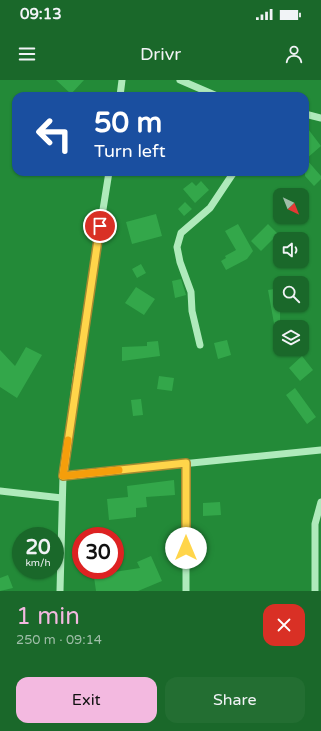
<!DOCTYPE html>
<meta charset="utf-8">
<style>
body{margin:0;font-family:"Varela Round",sans-serif;background:#236e32;color:#f1f3f6;height:100vh;display:flex;flex-direction:column;font-size:15px;white-space:nowrap}
*{box-sizing:border-box;margin:0}
p{font-size:13px;color:#9fbea8}
.icon{flex:none;width:22px;height:22px;fill:none;stroke:currentColor;stroke-width:2;stroke-linecap:round;stroke-linejoin:round}
.map{position:relative;height:511px;overflow:hidden}
.drawer{display:flex;flex-direction:column;background:#1a682a;flex:1}
.drawer>*{flex:none}
.hud{position:absolute;left:12px;top:12px;width:297px;height:84px;border-radius:12px;box-shadow:0 1px 3px #0004;background:#1a4fa0;color:#fff;overflow:hidden}
.needle{width:26px;rotate:137deg}
.controls{position:absolute;left:273px;top:108px;display:grid;gap:8px}
.controls a{display:grid;place-items:center;width:36px;height:36px;border-radius:8px;background:#1a682a;box-shadow:0 1px 3px #0004;font-size:20px}
.speed{position:absolute;left:12px;top:447px;display:flex;gap:8px;font-size:20px;font-weight:700;text-align:center}
.speed>*{display:grid;place-content:center;width:52px;height:52px;border-radius:50%;background:#1a682a;box-shadow:0 1px 3px #0004;line-height:1}
.speed small{font-size:10px;font-weight:400}
.speed .limit{border:6px solid #d22;background:#fff;color:#111}
.pin{position:absolute;display:grid;place-items:center;width:34px;height:34px;color:#fff;margin:-17px;border:2px solid #fff;border-radius:50%;box-shadow:0 1px 4px #0007}
.me{position:absolute;width:44px;margin:-22px;rotate:0deg;stroke-linejoin:round;filter:drop-shadow(0 0 3px #0008)}
.turn{display:flex;align-items:center;gap:14px;height:84px;padding:0 16px;font-size:18px}
.turn .icon{width:52px;height:52px;stroke-width:2.5}
.turn b{display:block;font-size:28px;line-height:34px}
.round{display:grid;place-items:center;flex:none;width:42px;height:42px;border-radius:12px;background:#236e32}
.headline{display:flex;align-items:center;justify-content:space-between;height:68px;padding:0 16px}
h1{font-size:24px;font-weight:600;line-height:30px;color:#f3b9e0}
.button{display:flex;gap:8px;margin-top:auto;padding:8px 16px}
.button a{flex:1;height:46px;border-radius:12px;background:#f3b9e0;color:#111;font-size:16px;font-weight:600;line-height:46px;text-align:center}
.button a+a{background:#236e32;color:#f1f3f6}
.status{display:flex;justify-content:space-between;align-items:center;height:28px;padding:0 20px;background:#1a682a;direction:ltr}
.status svg{height:11px;fill:currentColor}
header{display:flex;justify-content:space-between;align-items:center;height:52px;padding:0 16px;background:#1a682a;font-size:18px;font-weight:600}
.map>svg:first-child{display:block}
</style>
<div class="status"><b>09:13</b><svg viewBox="0 0 49 12"><path d="M0 12V9h3v3zM5 12V6h3v6zM10 12V3h3v9zM15 12V0h3v12zM26 1h20v11H26zM47 4h2v5h-2z"/></svg></div>
<header><svg class="icon" aria-label="menu" viewBox="0 0 24 24"><path d="M4 6h16M4 12h16M4 18h16"/></svg>Drivr<svg class="icon" aria-label="person" viewBox="0 0 24 24"><circle cx="12" cy="8" r="4"/><path d="M4 21q1-7 8-7t8 7"/></svg></header>
<div class="map">
<svg width="321" height="511" viewBox="0 0 321 511">
<rect width="100%" height="100%" fill="#238a38"/>
<!-- building -->
<path fill="#33a74a" d="M56,0H84L71,14Z
M305,45L321,66L306,79L321,96V99L314,106L305,96Z
M201,101L209,110L195,123L183,109L192,102L196,106Z
M185,122L192,129L184,136L178,129Z
M156,134L162,156L132,164L126,142Z
M238,144L253,171L247,179L226,190L221,181L226,178L225,176L236,170L225,151Z
M268,144L278,154L261,171L251,161Z
M141,184L146,193L137,198L132,189Z
M181,199L186,215L175,218L172,201Z
M136,207L155,219L144,235L125,223Z
M280,208V249H275L268,210Z
M227,260L231,275L218,279L214,263Z
M158,261L160,276L122,281V267L147,266V262Z
M26,267L42,275L17,318L0,307V270L15,286Z
M302,276L313,290L300,301L289,288Z
M159,296L174,298L172,311L157,309Z
M295,308L316,337L307,344L286,315Z
M141,319L143,335L133,336L131,320Z
M174,400L175,415L146,417L147,427L136,428V437L109,440L107,419L128,417L127,406Z
M220,422L221,435L203,436V423Z
M151,476L162,501L138,511H96L93,490H113L114,492L140,488L137,482Z
M8,495L13,508L0,511V498Z"/>
<g fill="none" stroke-linecap="round" stroke-linejoin="round">
<!-- minor -->
<path stroke="#afeabb" stroke-width="7" d="M180,0L217,16
M120,16L122,0
M305,34L321,38
M200,265L192,231L191,212L180,182L177,167L181,153L210,128L234,92
M63,396L321,370
M0,411L62,418
M60,511L63,396L77,292L109,92
M186,511V383
M315,511V444L321,422"/>
</g>
<g fill="none" stroke-linecap="round" stroke-linejoin="round">
<!-- route casing -->
<g stroke="#a68a30" stroke-width="10">
<path id="route" d="M100,146L63,396L186,383V468"/>
</g>
<!-- route -->
<use href="#route" stroke="#ffd54a" stroke-width="7"/>
<!-- slow -->
<path stroke="#f59e0b" stroke-width="7" d="M68,360L63,396L119,390"/>
</g>
</svg>
<div class="controls">
<a><svg class="needle" viewBox="-14 -14 28 28"><path d="M0-13l5 13h-10z" fill="#e53935"/><path d="M0 13l5-13h-10z" fill="#9fbea8"/></svg></a>
<a><svg class="icon" aria-label="sound" viewBox="0 0 24 24"><path d="M4 9h4l5-4v14l-5-4H4zM17 9q2 3 0 6"/></svg></a>
<a><svg class="icon" aria-label="search" viewBox="0 0 24 24"><circle cx="10" cy="10" r="6"/><path d="M15 15l6 6"/></svg></a>
<a><svg class="icon" aria-label="layers" viewBox="0 0 24 24"><path d="M12 4l9 5-9 5-9-5zM3 14l9 5 9-5"/></svg></a>
</div>
<div class="speed"><div>20<small>km/h</small></div><div class="limit">30</div></div>
<div class="pin" style="left:100px;top:146px;background:#d93025"><svg class="icon" aria-label="arrive" viewBox="0 0 24 24"><path d="M6 21V4h12l-3 4 3 4H6"/></svg></div>
<svg class="me" style="left:186px;top:468px" viewBox="-20 -20 40 40"><circle r="19" fill="#fff"/><path d="M0-13L10 11 0 6-10 11z" fill="#ffd54a"/></svg>
<div class="hud">
<div class="turn"><svg class="icon" aria-label="left" viewBox="0 0 24 24"><path d="M17 20v-9H6M10 6l-5 5 5 5"/></svg><div><b>50 m</b>Turn left</div></div>
</div>
</div>
<section class="drawer">
<div class="headline"><div><h1>1 min</h1><p>250 m · 09:14</p></div><a class="round" style="background:#d93025;color:#fff"><svg class="icon" aria-label="close" viewBox="0 0 24 24"><path d="M6 6l12 12M18 6L6 18"/></svg></a></div>
<div class="button"><a>Exit</a><a>Share</a></div>
</section>
